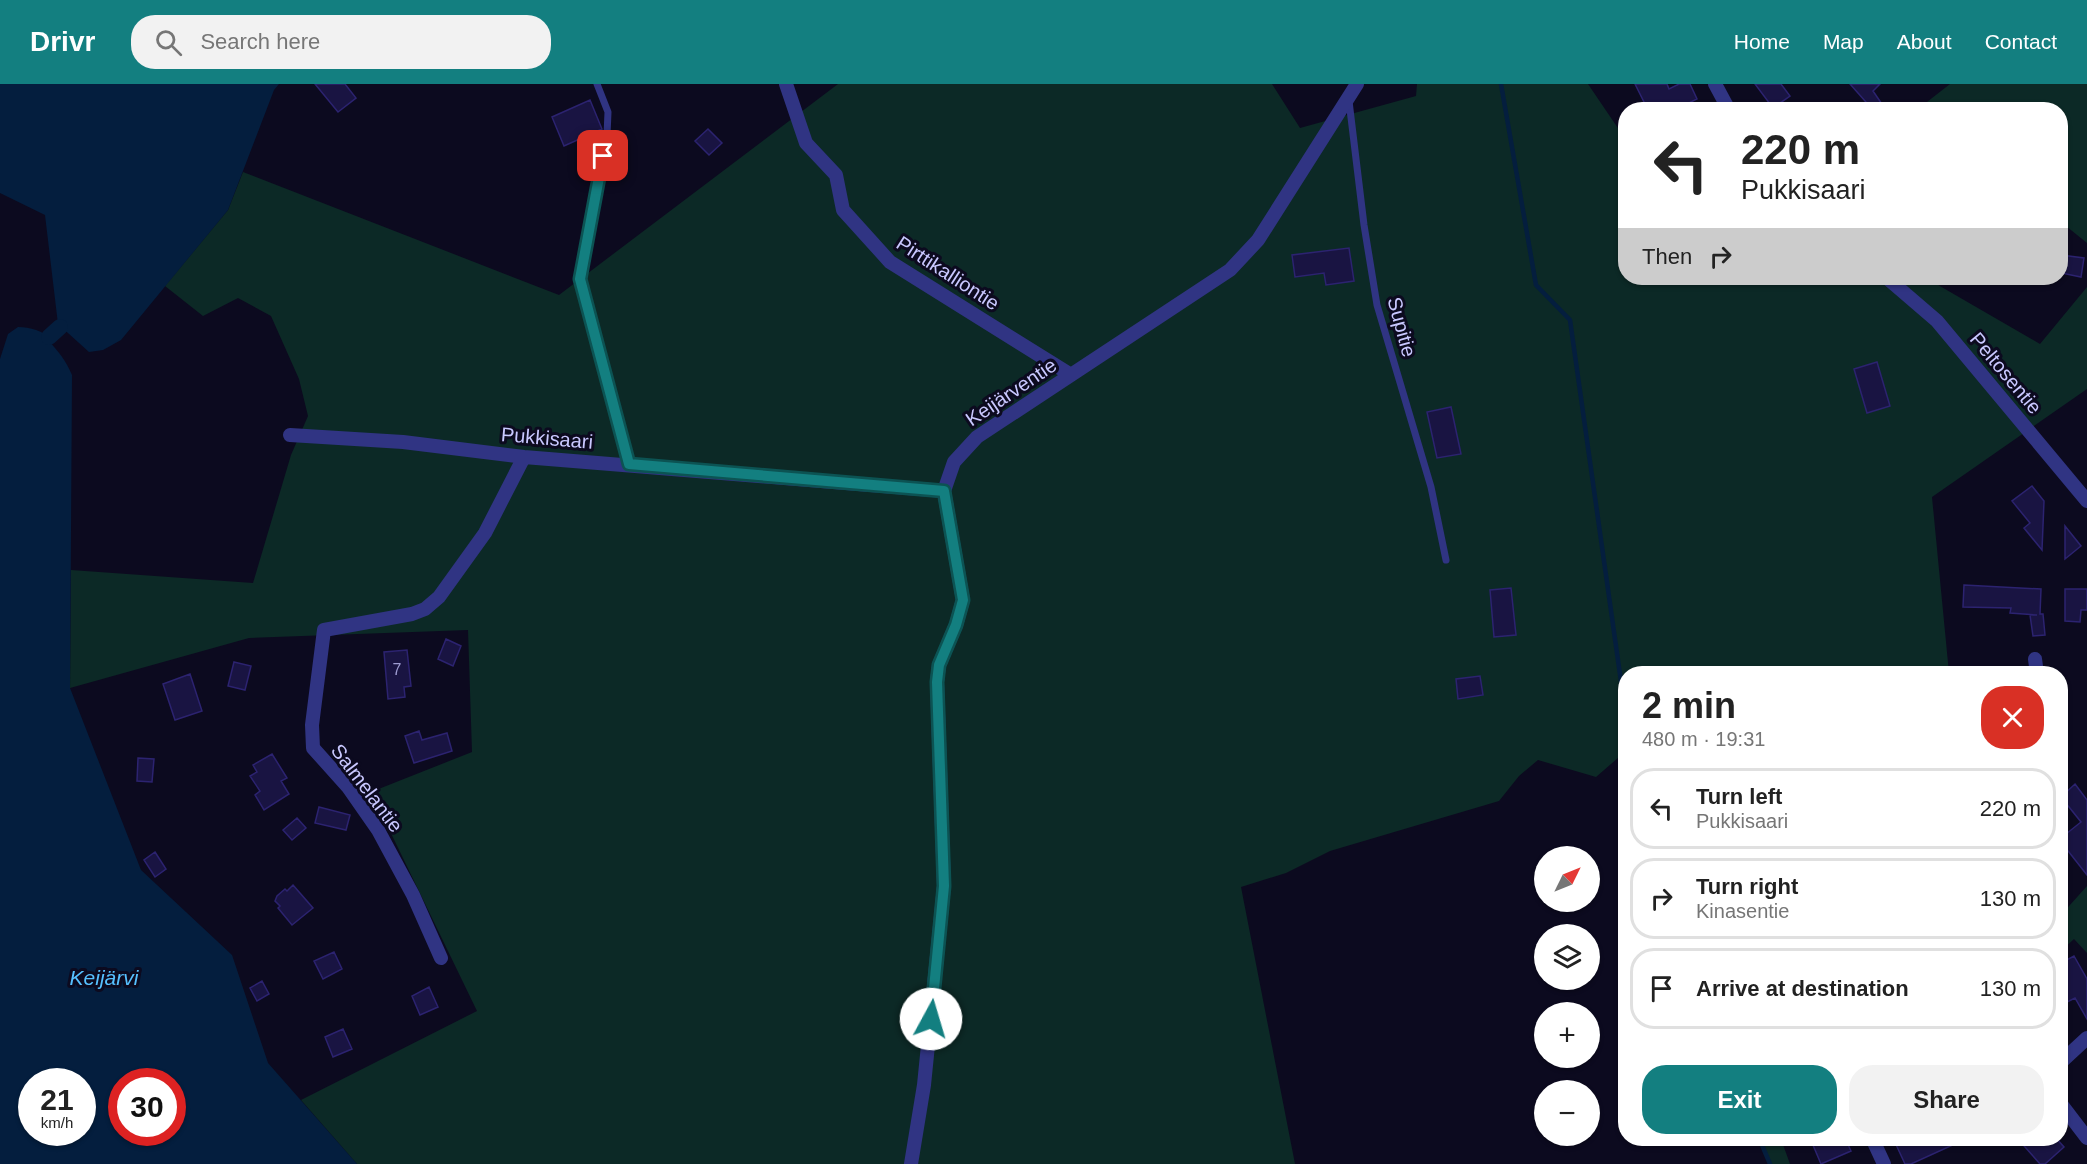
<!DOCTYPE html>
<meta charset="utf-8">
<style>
body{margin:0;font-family:Helvetica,sans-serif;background:#f2f2f2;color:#222;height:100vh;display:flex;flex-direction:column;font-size:22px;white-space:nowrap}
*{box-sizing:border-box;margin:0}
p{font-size:20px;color:#767676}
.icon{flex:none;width:33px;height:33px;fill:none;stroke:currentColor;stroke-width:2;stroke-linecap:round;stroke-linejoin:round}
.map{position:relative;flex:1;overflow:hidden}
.sheet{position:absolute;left:1618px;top:582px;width:450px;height:480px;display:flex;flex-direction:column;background:#fff;border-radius:24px;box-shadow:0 2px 4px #0004}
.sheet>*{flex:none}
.banner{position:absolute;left:1618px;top:18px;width:450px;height:183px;border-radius:24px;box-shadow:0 2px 4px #0004;background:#fff;color:#222;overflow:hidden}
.needle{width:39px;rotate:47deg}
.buttons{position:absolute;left:1534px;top:762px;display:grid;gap:12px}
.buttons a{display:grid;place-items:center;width:66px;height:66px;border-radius:50%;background:#fff;box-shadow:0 2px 4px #0004;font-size:30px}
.speed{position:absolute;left:18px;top:984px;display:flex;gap:12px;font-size:30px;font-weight:700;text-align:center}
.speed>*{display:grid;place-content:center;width:78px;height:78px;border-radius:50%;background:#fff;box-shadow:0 2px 4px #0004;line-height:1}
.speed small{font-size:15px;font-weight:400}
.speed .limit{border:9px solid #d22;background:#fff;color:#111}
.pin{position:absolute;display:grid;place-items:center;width:51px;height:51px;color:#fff;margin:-26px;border-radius:12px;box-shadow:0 3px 9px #0006}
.me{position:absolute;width:66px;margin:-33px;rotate:6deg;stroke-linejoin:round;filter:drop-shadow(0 0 4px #0008)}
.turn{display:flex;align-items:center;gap:21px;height:126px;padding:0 24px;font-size:27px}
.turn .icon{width:78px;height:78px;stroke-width:2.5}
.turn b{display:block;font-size:42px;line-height:51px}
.then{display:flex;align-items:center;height:57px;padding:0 24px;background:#0003;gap:12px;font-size:22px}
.round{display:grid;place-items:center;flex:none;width:63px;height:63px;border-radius:24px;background:#f2f2f2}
.head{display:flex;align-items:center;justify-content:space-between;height:102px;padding:0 24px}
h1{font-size:36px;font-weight:800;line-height:45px}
.cta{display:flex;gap:12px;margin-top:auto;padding:12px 24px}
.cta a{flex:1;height:69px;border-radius:24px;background:#137f80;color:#fff;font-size:24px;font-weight:800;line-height:69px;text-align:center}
.cta a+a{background:#f2f2f2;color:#222}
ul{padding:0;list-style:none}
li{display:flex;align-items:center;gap:18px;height:81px;margin:0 12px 9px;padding:0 12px;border:3px solid #e0e0e0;border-radius:24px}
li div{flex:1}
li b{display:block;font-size:22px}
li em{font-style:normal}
header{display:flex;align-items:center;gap:36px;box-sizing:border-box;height:84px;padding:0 30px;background:#137f80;color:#fff}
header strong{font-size:28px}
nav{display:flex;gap:33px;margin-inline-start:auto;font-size:21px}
.search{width:420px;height:54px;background:#f2f2f2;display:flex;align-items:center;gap:15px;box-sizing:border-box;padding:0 21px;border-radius:24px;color:#767676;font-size:22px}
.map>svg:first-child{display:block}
</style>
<header>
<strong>Drivr</strong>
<div class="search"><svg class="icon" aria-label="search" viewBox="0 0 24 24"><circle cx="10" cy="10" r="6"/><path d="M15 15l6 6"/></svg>Search here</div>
<nav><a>Home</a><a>Map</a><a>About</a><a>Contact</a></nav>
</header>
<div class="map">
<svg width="2087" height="1080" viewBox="0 0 2087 1080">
<rect width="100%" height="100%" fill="#0c0a1f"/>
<!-- green -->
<path fill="#0c2926" d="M838,0H1272L1300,44L1416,12L1417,0H1588L1626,56V194H1926L2040,260L2087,203V305L1932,413L1949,589L1626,590V667L1596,693L1538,676L1519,692L1499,717L1330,767L1286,789L1241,803L1295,1080H357L301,1016L477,927L371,708L472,668L468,546L249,554L70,604L71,486L253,499L291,371L308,332L299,295L271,232L238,214L203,232L165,202L228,126L243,88L559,211Z
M1950,0H2087V159L2061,138V26L1918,25Z
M2087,802V869L2074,855L2061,867V831Z
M1759,1055H1781L1790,1080H1770Z"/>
<!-- water -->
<path fill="#041e3e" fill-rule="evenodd" d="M0,0H279L274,6L228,126L121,256L103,266L89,268L58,240L45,131L0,109Z
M18,243C30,243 43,247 52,255L50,258C60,270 65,275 72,291L70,604L141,786L232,871L268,979L357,1080H0V275L8,250ZM32,998H82V1048H32ZM122,998H172V1048H122Z"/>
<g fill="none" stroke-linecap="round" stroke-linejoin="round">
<!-- stream -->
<path stroke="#041e3e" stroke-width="4.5" d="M1501,0L1536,201L1570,236L1626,633
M1759,1054L1770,1080"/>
<!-- canal -->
<path stroke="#041e3e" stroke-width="16" d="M49,253L60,243"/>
</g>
<!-- building -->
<path fill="#191442" stroke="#2c2370" stroke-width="1.5" d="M315,0H345L356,14L338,28Z
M1635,0H1667L1669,5L1679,0H1690L1697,15L1675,26H1648Z
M1755,0H1781L1790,12L1773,24Z
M1850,0H1880L1873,7L1886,26H1873Z
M590,16L602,45L564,62L552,33Z
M708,45L722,59L709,71L695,57Z
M1349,164L1354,197L1326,201L1324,189L1295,193L1292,171Z
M2061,171L2084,174L2081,193L2061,189Z
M1877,278L1890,322L1867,329L1854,285Z
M1451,323L1461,370L1437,374L1427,328Z
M2032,402L2044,417L2042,466L2024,444L2030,439L2012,417Z
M2065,442L2081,462L2065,475Z
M1964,501L2041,505L2040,530H2043L2045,551L2033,552L2030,531H2037L2010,529L2011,524L1963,523Z
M1511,504L1516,551L1494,553L1490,506Z
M2065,505H2087V526H2081L2080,538L2065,537Z
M446,555L461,562L453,582L438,575Z
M407,566L411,602L404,603L405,613L388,615L384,568Z
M234,578L251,582L245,606L228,602Z
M190,590L202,627L175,636L163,600Z
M1480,592L1483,611L1458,615L1456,595Z
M419,647L422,656L447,649L452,667L414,679L405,652Z
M272,670L287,694L281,697L289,710L264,726L255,711L260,707L250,692L257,688L253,681Z
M138,674L154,675L152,698L137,697Z
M2075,700L2087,716V791L2061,758V754L2081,738L2061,713Z
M319,723L350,731L346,746L315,739Z
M297,734L306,744L292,756L283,746Z
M155,768L166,785L155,793L144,776Z
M293,801L313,824L292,841L278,824L280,822L275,817L277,812L285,805L287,807Z
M334,868L342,885L323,895L314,877Z
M2074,872L2087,895V935L2075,914L2061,921V879Z
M262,897L269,910L257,917L250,904Z
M429,903L438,923L420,931L412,912Z
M343,945L352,965L333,973L325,953Z
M1810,1054H1845L1851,1067L1821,1080Z
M1893,1054H1968L1911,1080H1905Z
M2017,1054H2056L2064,1063L2045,1080H2040Z"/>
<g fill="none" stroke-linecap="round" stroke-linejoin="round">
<!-- service -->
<path stroke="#303483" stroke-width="7" d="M597,0L608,28L607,51L580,195L629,380
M1349,17L1364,141L1377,221L1431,403L1446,476"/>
<!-- minor -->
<path stroke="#303483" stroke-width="14" d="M786,0L806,59L836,91L843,126L890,178L1071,291
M1715,0L1729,26
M1887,194L1937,237L2087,417
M290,351L403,358L524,373L944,407
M2035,575L2037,590
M441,874L413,811L378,746L348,703L313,664L312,641L324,546L412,530L425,525L439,513L485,449L524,373
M2061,978L2087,954
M2061,1020L2087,1054
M1872,1054L1884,1080
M911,1080L924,1001L944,802L937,598L939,581L956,541L963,516L944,407L954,378L977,353L1230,186L1258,156L1357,0"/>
</g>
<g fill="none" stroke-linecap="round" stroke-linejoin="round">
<!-- route casing -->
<g stroke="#0c5353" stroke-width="15">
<path id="route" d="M603,72L580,195L629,380L944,407L963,516L956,541L939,581L937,598L944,802L931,935"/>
</g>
<!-- route -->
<use href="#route" stroke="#137f80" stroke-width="10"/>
</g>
<g text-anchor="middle" stroke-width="6" stroke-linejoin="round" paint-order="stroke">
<!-- number labels -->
<g font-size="16" fill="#9d9bd0">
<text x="397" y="591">7</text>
</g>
<!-- street labels -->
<g font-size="20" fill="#c9c8ff" stroke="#0c0a1f">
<text transform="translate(948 189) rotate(33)" y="7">Pirttikalliontie</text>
<text transform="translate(1402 243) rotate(75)" y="7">Supitie</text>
<text transform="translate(2006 289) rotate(50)" y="7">Peltosentie</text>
<text transform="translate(1011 308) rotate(-34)" y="7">Keijärventie</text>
<text transform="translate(547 354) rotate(5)" y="7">Pukkisaari</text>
<text transform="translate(367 704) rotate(53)" y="7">Salmelantie</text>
</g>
<!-- water labels -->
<g font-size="21" font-style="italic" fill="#56c0ff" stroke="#0c0a1f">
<text x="104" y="901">Keijärvi</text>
</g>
</g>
</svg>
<div class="buttons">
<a><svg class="needle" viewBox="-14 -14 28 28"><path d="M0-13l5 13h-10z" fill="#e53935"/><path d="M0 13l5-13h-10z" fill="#767676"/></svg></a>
<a><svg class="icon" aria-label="layers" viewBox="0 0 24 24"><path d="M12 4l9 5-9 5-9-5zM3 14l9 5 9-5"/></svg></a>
<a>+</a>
<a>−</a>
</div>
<div class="speed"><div>21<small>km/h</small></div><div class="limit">30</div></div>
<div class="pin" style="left:603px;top:72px;background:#d93025"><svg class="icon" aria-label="arrive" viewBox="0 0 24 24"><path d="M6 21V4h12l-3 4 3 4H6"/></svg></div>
<svg class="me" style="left:931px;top:935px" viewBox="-20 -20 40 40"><circle r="19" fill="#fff"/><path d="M0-13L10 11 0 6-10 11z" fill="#137f80"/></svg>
<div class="banner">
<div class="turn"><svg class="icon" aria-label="left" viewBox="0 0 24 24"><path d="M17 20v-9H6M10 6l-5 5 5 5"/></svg><div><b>220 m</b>Pukkisaari</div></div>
<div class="then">Then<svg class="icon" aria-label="right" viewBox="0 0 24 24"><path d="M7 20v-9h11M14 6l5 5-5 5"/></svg></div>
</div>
<section class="sheet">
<div class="head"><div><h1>2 min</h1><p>480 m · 19:31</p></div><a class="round" style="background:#d93025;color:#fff"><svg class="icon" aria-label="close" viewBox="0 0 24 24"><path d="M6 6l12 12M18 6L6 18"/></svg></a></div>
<ul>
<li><svg class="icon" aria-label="left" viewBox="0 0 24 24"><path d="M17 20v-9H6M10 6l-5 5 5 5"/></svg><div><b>Turn left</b><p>Pukkisaari</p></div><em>220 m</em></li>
<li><svg class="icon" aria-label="right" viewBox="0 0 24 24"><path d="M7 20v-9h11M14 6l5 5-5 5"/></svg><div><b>Turn right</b><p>Kinasentie</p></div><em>130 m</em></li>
<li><svg class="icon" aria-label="arrive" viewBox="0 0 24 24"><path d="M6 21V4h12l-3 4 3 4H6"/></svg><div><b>Arrive at destination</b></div><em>130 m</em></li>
</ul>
<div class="cta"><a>Exit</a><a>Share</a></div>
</section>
</div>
